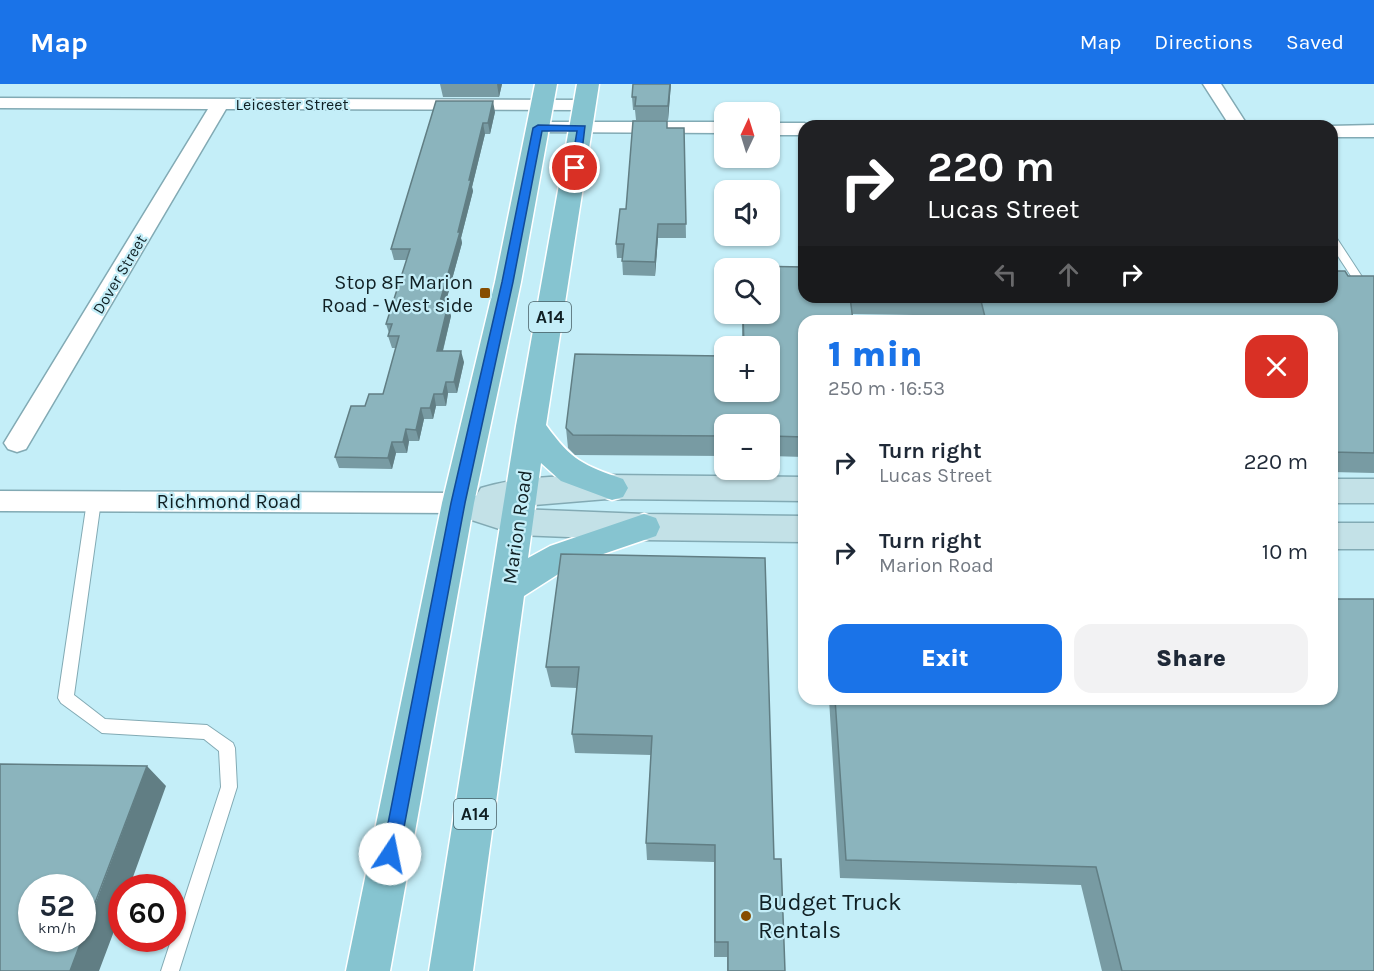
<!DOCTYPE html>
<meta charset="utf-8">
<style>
body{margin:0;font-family:Karla,sans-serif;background:#f2f2f3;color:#1f2937;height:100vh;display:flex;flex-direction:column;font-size:22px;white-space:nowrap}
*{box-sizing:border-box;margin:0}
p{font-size:20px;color:#747a83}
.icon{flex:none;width:33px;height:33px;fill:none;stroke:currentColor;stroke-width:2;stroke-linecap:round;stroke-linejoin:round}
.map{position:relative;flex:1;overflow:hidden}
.details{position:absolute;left:798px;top:231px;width:540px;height:390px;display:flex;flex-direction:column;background:#fff;border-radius:18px;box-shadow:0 2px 4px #0004}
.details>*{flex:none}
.guide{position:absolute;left:798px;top:36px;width:540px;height:183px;border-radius:18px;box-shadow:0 2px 4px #0004;background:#202124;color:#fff;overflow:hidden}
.needle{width:39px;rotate:4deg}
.buttons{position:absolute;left:714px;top:18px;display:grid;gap:12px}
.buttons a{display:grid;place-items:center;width:66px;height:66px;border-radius:12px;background:#fff;box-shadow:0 2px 4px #0004;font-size:30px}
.speed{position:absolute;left:18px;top:790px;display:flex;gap:12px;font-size:30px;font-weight:700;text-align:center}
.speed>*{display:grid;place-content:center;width:78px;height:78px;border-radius:50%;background:#fff;box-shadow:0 2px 4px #0004;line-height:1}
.speed small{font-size:15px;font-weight:400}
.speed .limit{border:9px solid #d22;background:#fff;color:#111}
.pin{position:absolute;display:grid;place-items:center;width:51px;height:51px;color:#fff;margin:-26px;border:3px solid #fff;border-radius:50%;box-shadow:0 2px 6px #0007}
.me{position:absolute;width:66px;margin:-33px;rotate:11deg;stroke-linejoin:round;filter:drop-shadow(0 0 4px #0008)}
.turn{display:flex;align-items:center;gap:21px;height:126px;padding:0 30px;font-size:27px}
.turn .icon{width:78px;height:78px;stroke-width:2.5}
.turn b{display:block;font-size:42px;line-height:51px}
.lanes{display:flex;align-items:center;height:57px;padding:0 30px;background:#0003;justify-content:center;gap:30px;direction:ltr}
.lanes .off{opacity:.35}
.round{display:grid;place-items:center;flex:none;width:63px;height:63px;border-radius:18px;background:#f2f2f3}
.head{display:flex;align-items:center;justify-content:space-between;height:102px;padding:0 30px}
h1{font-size:36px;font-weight:800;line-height:45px;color:#1a73e8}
.action{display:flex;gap:12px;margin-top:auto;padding:12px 30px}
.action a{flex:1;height:69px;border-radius:18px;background:#1a73e8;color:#fff;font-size:24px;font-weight:800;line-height:69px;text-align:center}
.action a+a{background:#f2f2f3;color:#1f2937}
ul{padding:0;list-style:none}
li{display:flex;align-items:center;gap:18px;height:90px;padding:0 30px}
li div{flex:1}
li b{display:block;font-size:22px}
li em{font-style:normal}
header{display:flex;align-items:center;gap:36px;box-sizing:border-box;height:84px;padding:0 30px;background:#1a73e8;color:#fff}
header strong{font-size:28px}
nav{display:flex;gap:33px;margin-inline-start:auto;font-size:21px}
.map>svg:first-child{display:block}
</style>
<header>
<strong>Map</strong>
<nav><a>Map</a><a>Directions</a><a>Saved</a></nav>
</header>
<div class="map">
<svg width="1374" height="887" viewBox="0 0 1374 887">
<rect width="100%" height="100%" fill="#c4eef8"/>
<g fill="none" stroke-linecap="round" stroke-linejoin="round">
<!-- service casing -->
<g stroke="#82aab4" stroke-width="2">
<path id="service" d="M1332,152L1336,153L1374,211V223L1370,221L1332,163Z
M94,412L101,417L74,611L105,635L207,641L233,659L235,664L237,703L179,887H161L221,703L219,667L204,655L102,649L61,619L58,614L87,417Z"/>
</g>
<!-- minor casing -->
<g stroke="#82aab4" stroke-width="3">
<path id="minor" d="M1203,0H1221L1248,42H1230Z
M0,14L585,16L591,17L594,21L591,25L585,26L226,25L26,365L17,368L8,365L4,359L208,25L0,24Z
M538,38H724V49L532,48L529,44L532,40Z
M770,39H804L811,42H804V51H770Z
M1374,41V53H1332V42H1330Z
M0,407L458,409L467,412L471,419L467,426L458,429L0,427Z"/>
</g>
<!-- secondary casing -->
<g stroke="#82aab4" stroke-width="3">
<path id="secondary" d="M607,391L804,393V417L607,415L510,423L518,425L644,430L804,432V458L644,456L518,451L447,428L442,419L447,410L458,407L476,412L481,404C520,392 566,392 607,391Z
M1332,395H1374V419H1332Z
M1332,439H1374V465H1332Z"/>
</g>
<!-- primary casing -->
<g stroke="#fff" stroke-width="3">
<path id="primary" d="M535,0H557L521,198L474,419L390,887H346L442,419L495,198Z
M577,0H599L546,341C572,377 583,381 623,395L628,404L623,413L612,416L561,397L541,379L528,474L550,462L644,430L656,434L660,443L656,452L574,480L524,512L473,887H429L516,342Z"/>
</g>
<!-- service -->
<use href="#service" fill="#fff" fill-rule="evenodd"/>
<!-- minor -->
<use href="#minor" fill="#fff" fill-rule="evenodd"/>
<!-- secondary -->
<use href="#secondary" fill="#c3e1e7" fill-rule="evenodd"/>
<!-- primary -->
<use href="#primary" fill="#86c4d0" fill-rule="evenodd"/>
</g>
<!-- wall -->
<path fill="#789ba3" d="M440,0H502L499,13H443Z
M671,0L668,36H636L635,26H633L632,13Z
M436,17L495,28L490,50H485L472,103L473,107L461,154L462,159L445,221L451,232L443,267L464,278L457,309H448L446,322H436L433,335H424L419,357H409L407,369H396L392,385L339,384L335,373L365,322L383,310L396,264H392L388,252L389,249L386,240L407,176H394L391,165Z
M667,44H684L686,154H658L655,192L623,191L622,174H617L616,160L626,125Z
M1348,192H1374V389L1332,388V237H975L974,232L852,230L804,237V373L770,372V340H724V372L575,371L568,364L566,344L724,308L770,262H742V230H770L804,213H1332Z
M561,470L774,775L785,887H727V873H714V778L647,776L646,759L651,671L575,669L572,650L577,604L551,603L546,583Z
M829,615H1332L1374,887H1102L1081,801L840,794Z"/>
<!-- shaded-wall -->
<path fill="#617e84" d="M497,0H502L499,13Z
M670,0H671L668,36V22Z
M493,17L495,28L490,50L488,39Z
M483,39L485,50L472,103L473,107L461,154L462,159L442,232L439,221L458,148L469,96Z
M658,140V154L655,192V178Z
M448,221L451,232L440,278L437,267Z
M461,267L464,278L457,309L454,298Z
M446,298L448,309L446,322L443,310Z
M434,310L436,322L433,335L430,324Z
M421,324L424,335L419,357L416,346Z
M406,345L409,357L407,369L403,358Z
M392,358L396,369L392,385L388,374Z
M147,682L166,702L129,804H122V826L99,887H70Z"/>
<!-- building -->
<path fill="#8bb4bd" stroke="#617e84" stroke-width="1.5" d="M633,0H670L668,22H635L636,13H632Z
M436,17H493L488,39H483L469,96H471L458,148H460L439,221H448L437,267H461L454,298H446L443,310H434L430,324H421L416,346L406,345L403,358H392L388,374L335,373L351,322H365L369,310H383L399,252H388L392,240H386L410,165H391Z
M633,37H667V44H684L686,140H658L655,178L622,177L624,160H616L620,125H626Z
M743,182L804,183V213H850L853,237H804V353L770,352V340H724V352L573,351L566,344L575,270L724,272V308H770V262H744L743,230H770V184H743Z
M1332,187H1345L1348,192H1374V369L1332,368V237H986L980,213H1332Z
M561,470L765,474L774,775H781L785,887H728V858H715V761L646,759L652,652L572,650L579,583H546Z
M1332,515H1374V887H1122L1096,783L846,776L835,615H1332Z
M0,680L147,682L82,853V804H32V855H82L70,887H0Z"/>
<!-- route -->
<path fill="#1a73e8" stroke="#114b97" stroke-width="1.5" d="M538,41L585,42L580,84L575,87L571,84L577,47H542L513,198L465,419L399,770L397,776L390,779L384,776L382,770L451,419L502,198L533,44Z"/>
<!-- markers -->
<g fill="#864d01" stroke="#c4eef8" stroke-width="2">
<rect x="479" y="203" width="12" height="12" rx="3"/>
<circle cx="746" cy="832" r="6"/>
</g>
<g text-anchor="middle" stroke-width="4.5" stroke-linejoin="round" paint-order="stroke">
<!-- far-street labels -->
<g font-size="16" fill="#102024" stroke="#c4eef8">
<text x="292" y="26">Leicester Street</text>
<text transform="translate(119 190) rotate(-59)" y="6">Dover Street</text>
</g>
<!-- shield labels -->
<g fill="#c4eef8" stroke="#465e64" stroke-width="1.5">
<rect x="529" y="218" width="42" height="30" rx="4.5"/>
<rect x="454" y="715" width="42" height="30" rx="4.5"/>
</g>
<g font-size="18" font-weight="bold" fill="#102024">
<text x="550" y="239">A14</text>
<text x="475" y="736">A14</text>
</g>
<!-- poi labels -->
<g font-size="20" fill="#102024" stroke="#c4eef8" text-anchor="end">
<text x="473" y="205">Stop 8F Marion<tspan x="473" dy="23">Road - West side</tspan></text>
</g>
<!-- street labels -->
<g font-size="20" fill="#102024" stroke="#c4eef8">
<text x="229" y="424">Richmond Road</text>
<text transform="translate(517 443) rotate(-82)" y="7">Marion Road</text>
</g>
<!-- near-poi labels -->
<g font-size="24" fill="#102024" stroke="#c4eef8" text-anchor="start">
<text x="758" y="826">Budget Truck<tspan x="758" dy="28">Rentals</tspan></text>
</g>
</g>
</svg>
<div class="buttons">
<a><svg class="needle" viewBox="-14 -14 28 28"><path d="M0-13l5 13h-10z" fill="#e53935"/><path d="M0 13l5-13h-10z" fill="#747a83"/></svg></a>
<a><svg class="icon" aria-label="sound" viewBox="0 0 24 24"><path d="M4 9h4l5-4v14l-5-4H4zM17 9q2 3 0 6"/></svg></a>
<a><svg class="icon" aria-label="search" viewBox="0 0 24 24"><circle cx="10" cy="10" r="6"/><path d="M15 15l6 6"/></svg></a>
<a>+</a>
<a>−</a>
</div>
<div class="speed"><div>52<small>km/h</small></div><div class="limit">60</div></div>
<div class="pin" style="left:575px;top:84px;background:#d93025"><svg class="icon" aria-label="arrive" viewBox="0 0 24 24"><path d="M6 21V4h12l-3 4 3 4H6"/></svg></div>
<svg class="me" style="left:390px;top:770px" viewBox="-20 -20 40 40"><circle r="19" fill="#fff"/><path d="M0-13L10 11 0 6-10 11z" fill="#1a73e8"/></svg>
<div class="guide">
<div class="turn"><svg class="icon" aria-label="right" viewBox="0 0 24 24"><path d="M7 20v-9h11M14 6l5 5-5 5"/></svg><div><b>220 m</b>Lucas Street</div></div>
<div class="lanes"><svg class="icon off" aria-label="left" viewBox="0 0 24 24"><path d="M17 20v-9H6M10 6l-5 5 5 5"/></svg><svg class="icon off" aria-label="ahead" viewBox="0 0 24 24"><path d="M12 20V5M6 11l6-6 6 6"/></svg><svg class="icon" aria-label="right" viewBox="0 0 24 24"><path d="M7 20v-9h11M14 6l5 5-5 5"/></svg></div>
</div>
<section class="details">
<div class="head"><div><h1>1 min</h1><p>250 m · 16:53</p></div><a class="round" style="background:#d93025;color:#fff"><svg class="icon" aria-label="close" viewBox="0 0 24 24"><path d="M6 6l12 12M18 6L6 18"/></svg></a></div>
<ul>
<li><svg class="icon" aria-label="right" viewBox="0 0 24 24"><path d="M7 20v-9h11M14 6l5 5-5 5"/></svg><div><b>Turn right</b><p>Lucas Street</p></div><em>220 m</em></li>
<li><svg class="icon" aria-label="right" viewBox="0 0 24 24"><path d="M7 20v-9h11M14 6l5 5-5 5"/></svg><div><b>Turn right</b><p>Marion Road</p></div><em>10 m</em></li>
</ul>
<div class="action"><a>Exit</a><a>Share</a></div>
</section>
</div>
